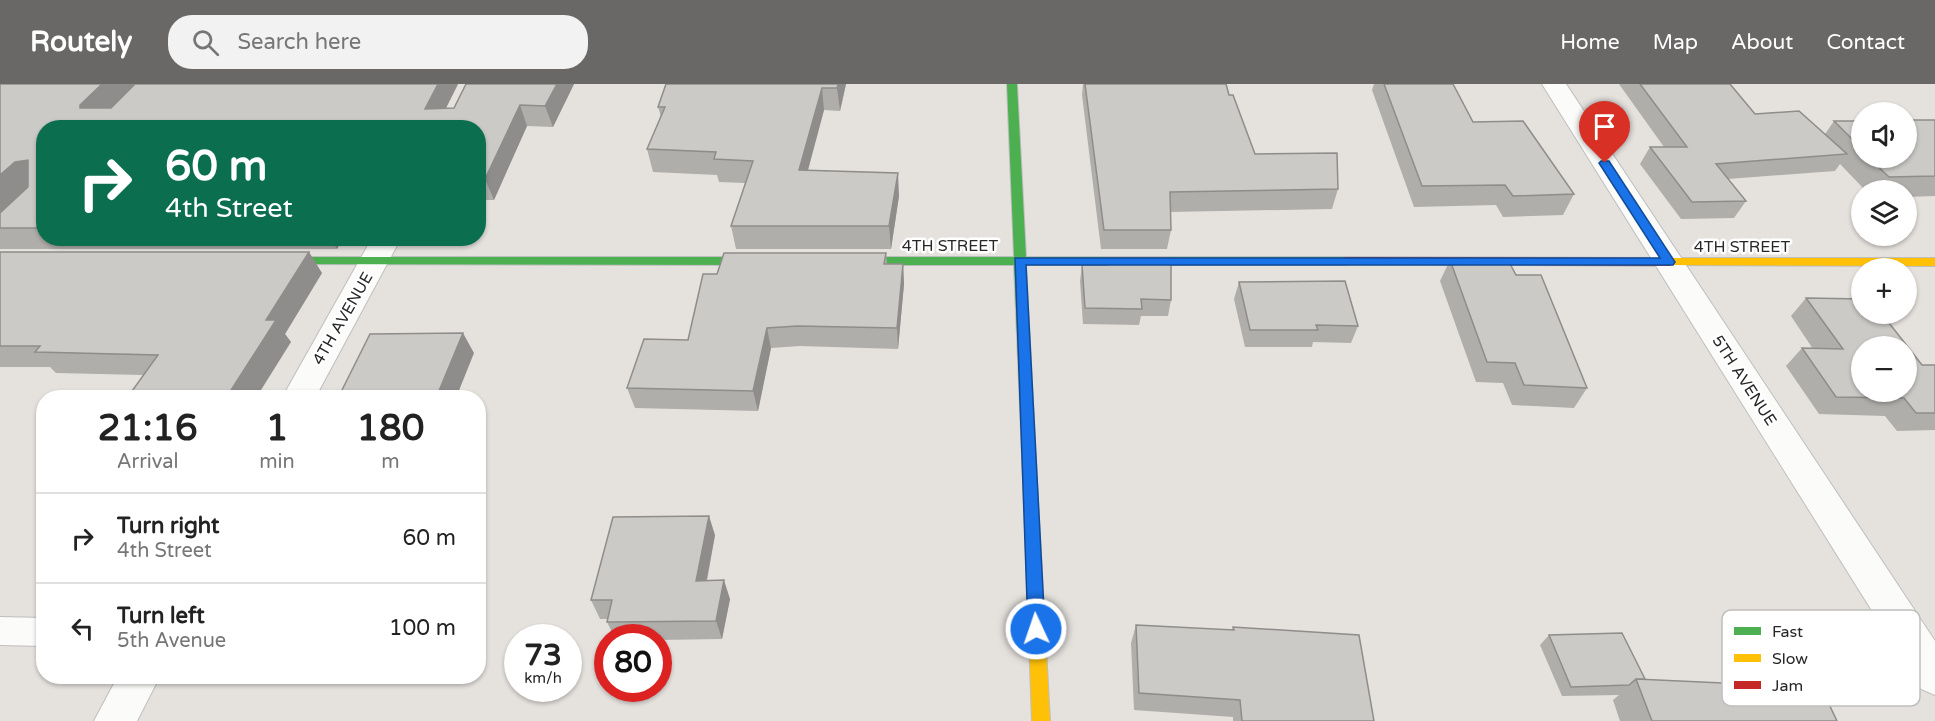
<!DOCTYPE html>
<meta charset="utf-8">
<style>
body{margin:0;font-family:"Varela Round",sans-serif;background:#f2f2f2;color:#222;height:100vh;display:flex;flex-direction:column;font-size:22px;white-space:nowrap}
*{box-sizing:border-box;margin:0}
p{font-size:20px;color:#767676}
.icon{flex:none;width:33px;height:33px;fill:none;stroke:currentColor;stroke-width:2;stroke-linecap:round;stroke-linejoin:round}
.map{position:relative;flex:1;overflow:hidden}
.details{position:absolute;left:36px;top:306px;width:450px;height:294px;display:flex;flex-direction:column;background:#fff;border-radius:24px;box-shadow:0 2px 4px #0004}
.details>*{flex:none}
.guide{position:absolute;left:36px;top:36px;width:450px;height:126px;border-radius:24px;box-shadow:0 2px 4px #0004;background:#0b6e4f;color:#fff;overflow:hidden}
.buttons{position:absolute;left:1851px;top:18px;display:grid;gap:12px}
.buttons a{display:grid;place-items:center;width:66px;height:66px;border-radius:50%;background:#fff;box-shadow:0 2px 4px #0004;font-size:30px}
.speed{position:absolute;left:504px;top:540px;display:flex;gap:12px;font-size:30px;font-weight:700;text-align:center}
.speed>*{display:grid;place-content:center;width:78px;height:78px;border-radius:50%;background:#fff;box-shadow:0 2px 4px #0004;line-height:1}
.speed small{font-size:15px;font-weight:400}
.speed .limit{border:9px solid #d22;background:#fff;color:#111}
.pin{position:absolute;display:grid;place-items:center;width:51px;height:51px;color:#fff;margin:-62px -26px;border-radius:50% 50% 50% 0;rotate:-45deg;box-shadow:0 0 6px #0007}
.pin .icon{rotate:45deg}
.me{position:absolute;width:66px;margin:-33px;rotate:357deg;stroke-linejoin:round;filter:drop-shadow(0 0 4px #0008)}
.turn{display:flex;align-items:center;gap:21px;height:126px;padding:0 30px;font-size:27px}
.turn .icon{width:78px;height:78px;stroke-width:2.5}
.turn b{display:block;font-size:42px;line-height:51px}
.eta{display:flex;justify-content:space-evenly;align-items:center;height:102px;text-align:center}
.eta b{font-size:36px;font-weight:700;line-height:42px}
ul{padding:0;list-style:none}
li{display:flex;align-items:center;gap:18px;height:90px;padding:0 30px;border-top:2px solid #e0e0e0}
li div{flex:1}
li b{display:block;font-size:22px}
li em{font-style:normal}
header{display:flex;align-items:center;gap:36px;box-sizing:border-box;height:84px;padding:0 30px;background:#6a6867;color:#fff}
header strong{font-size:28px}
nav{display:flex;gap:33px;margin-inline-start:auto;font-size:21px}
.search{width:420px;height:54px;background:#f2f2f2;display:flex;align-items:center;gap:15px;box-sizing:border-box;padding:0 21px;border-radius:24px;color:#767676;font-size:22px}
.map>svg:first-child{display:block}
</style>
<header>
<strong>Routely</strong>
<div class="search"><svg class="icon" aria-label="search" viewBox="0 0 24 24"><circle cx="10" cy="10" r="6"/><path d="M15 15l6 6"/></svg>Search here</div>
<nav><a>Home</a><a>Map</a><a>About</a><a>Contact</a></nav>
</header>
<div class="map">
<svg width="1935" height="637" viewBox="0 0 1935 637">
<rect width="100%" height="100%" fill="#e5e2de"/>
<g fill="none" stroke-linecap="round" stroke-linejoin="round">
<!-- lane casing -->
<g stroke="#bfbebf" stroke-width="2">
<path id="lane" d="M0,533L44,534V562L0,561Z"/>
</g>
<!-- street casing -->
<g stroke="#bfbebf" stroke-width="2">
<path id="street" d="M1542,0H1566L1935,557V611L1921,605Z
M372,154H401L315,314H282Z
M118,592H160L137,637H94Z"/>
</g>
<!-- fast casing -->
<g stroke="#bfbebf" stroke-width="2">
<path id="fast" d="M1007,0H1017L1026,173H1347L1353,177L1347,181H1026L1038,417L1036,421L1031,423L1026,421L1024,417L1014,181H842L836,177L842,173H1014Z
M269,173H766L772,177L766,181L265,180L263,177Z"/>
</g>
<!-- slow casing -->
<g stroke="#bfbebf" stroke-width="2">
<path id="slow" d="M1670,174H1935V182L1666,181L1664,178Z
M1031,411L1036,413L1038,417L1050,637H1032L1024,417L1026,413Z"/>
</g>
<!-- jam casing -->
<g stroke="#bfbebf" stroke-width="2">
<path id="jam" d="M1347,173L1670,174L1676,178L1670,182L1343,180L1341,177L1343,174Z"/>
</g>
<!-- lane -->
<use href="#lane" fill="#fbfbfa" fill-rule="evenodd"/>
<!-- street -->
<use href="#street" fill="#fbfbfa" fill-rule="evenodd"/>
<!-- fast -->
<use href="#fast" fill="#4caf50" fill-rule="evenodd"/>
<!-- slow -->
<use href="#slow" fill="#ffc107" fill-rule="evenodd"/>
<!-- jam -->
<use href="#jam" fill="#c62828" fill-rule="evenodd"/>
</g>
<!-- wall -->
<path fill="#afaeab" d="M0,0H458L446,24H454L574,0L553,43L527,42L494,116H478V44H44V154H343L337,165H0Z
M666,0H846L840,27L824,26L808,86L899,112L891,165H736L731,142L745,99L719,98L717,91L653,88L647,65L661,33L658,23Z
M1083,0H1226L1229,11L1255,70L1338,105L1332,125L1170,128L1171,146L1167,165H1101L1082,11Z
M1374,0H1453L1473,38L1574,110L1563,131L1503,133L1496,121L1414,123L1372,6Z
M1619,0H1730L1755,30L1825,50L1834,37H1862V74H1906L1935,36V112L1906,113V106H1865L1840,80L1835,87L1728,95L1746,117L1734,134L1681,135L1640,80L1650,63H1664Z
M0,168L322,189L285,250L291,258L143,291L56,289L50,283H0Z
M886,169L887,180H903L904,200L898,265L800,262L771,264L758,327L635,324L627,304L688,256Z
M1106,174L1171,216L1168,232H1141L1139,241L1083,240L1080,197L1082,181H1105Z
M1450,176L1516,191L1587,304L1574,324L1512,321L1503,299L1476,298L1440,197Z
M1239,198L1358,242L1351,259L1313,258L1312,263H1245L1234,215Z
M1806,214L1922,281H1935V346L1897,347L1885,332L1819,330L1786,282L1802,264L1813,265L1791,232Z
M715,451L707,497L730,515L722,555L658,556V554H615L607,538L608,535H600L591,516Z
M1136,541L1232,546L1233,543L1374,637H1233V633L1134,626L1131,559Z
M1549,551L1645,595L1772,613L1837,637H1620L1613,616L1619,611L1562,612L1540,561Z"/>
<!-- shaded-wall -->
<path fill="#8f8d8b" d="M102,0H138L95,42L80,24V21Z
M438,0H458L436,44L425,25Z
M557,0H574L553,43L545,22Z
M838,0H846L840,27L837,4Z
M822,4L824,26L802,108L799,86Z
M520,21L527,42L494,116L485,95Z
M28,76L44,95L0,130V91L15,78Z
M898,89L899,112L891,165L889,142Z
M331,154H343L337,165Z
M309,168L322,189L285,250L291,258L256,314H226L266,236Z
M903,180L904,200L898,265L897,244Z
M767,244L771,264L758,327L753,307Z
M463,249L474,269L456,314H436Z
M709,432L715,451L703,515L696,497Z
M724,496L730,515L722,555L716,537Z"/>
<!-- building -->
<path fill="#cccac7" stroke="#8f8d8b" stroke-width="1.5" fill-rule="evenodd" d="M0,0H102L80,21V24H111L135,0H438L425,25L454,24L466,0H557L545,22L520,21L485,95H478V44H44V144H0V129L28,103V76L15,78L0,91Z
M666,0H838L837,4H822L799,86L898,89L889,142H731L753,77L714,75L716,68L647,65L665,23H658Z
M1085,0H1226L1229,11H1233L1255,70L1337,69L1338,105L1170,108L1171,146H1104Z
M1384,0H1453L1473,38L1523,37L1574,110L1513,112L1505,101L1422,102Z
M1640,0H1730L1755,30L1799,27L1847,70L1716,80L1746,117L1692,118L1650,63H1687Z
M1906,36H1935V92L1889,93L1869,74H1906Z
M1834,37H1862V65Z
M0,168H309L266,236H276L226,314H127L158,271L35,268L40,262H0Z
M724,169H886L884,180H903L897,244L797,242L767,244L753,307L627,304L644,255L688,256L703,190H717Z
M1106,174H1171V216L1141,215L1142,225L1085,224L1082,181H1107Z
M1450,176H1508L1516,191H1541L1587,304L1524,301L1515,279L1487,278Z
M1345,197L1358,242L1316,241L1318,246H1250L1239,198Z
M1806,214L1862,215V230H1882L1922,281H1935V329H1916L1904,314L1836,313L1802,264L1843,265ZM1862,262H1906V308H1862Z
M463,249L436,314H338L370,250Z
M709,432L696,497L724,496L716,537L607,538L612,516H591L613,433Z
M1136,541L1234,546L1233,543L1359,551L1374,637H1242L1240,616L1139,609Z
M1622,549L1645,595H1636L1629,601L1571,603L1549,551Z
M1636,595L1766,601L1772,613L1827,616L1837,637H1652Z"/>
<!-- route -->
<path fill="#1a73e8" stroke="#114b97" stroke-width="1.5" d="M1601,77H1609L1675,178L1673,181H1026L1045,545L1042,550L1036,552L1031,550L1028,545L1015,174H1660L1599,79Z"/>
<g text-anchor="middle" stroke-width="5" stroke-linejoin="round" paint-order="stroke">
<!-- street labels -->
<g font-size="16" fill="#272727" stroke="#fff">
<text x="950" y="167">4TH STREET</text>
<text x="1742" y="168">4TH STREET</text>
<text transform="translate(342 234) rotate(-60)" y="6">4TH AVENUE</text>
<text transform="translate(1745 296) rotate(57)" y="6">5TH AVENUE</text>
</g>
</g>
<!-- legend -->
<rect x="1722" y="526" width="198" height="96" rx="9" fill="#fff" stroke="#bebebe" stroke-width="1.5"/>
<rect x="1734" y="543" width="27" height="8" fill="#4caf50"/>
<rect x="1734" y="570" width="27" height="8" fill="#ffc107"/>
<rect x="1734" y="597" width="27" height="8" fill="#c62828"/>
<g font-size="16" fill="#272727">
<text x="1772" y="553">Fast</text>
<text x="1772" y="580">Slow</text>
<text x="1772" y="607">Jam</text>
</g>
</svg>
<div class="buttons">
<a><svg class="icon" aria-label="sound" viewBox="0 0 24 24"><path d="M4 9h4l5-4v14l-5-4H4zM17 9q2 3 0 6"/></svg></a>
<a><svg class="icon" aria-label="layers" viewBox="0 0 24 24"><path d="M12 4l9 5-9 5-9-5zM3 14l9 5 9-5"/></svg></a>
<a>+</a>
<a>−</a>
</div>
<div class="speed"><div>73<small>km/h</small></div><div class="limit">80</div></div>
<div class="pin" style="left:1605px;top:79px;background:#d93025"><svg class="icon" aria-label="arrive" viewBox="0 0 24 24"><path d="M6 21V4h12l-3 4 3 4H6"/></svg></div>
<svg class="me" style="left:1036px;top:545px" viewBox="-20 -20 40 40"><circle r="17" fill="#1a73e8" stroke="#fff" stroke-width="3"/><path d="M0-11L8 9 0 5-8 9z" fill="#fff"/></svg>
<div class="guide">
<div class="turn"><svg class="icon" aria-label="right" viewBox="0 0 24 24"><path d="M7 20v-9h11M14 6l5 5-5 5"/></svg><div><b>60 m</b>4th Street</div></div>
</div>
<section class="details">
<div class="eta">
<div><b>21:16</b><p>Arrival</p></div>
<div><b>1</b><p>min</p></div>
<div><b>180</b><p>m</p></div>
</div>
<ul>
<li><svg class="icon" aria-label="right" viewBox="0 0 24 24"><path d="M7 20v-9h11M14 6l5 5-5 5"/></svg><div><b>Turn right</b><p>4th Street</p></div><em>60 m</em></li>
<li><svg class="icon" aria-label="left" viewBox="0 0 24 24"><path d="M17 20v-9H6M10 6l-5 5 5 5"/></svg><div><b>Turn left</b><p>5th Avenue</p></div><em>100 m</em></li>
</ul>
</section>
</div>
